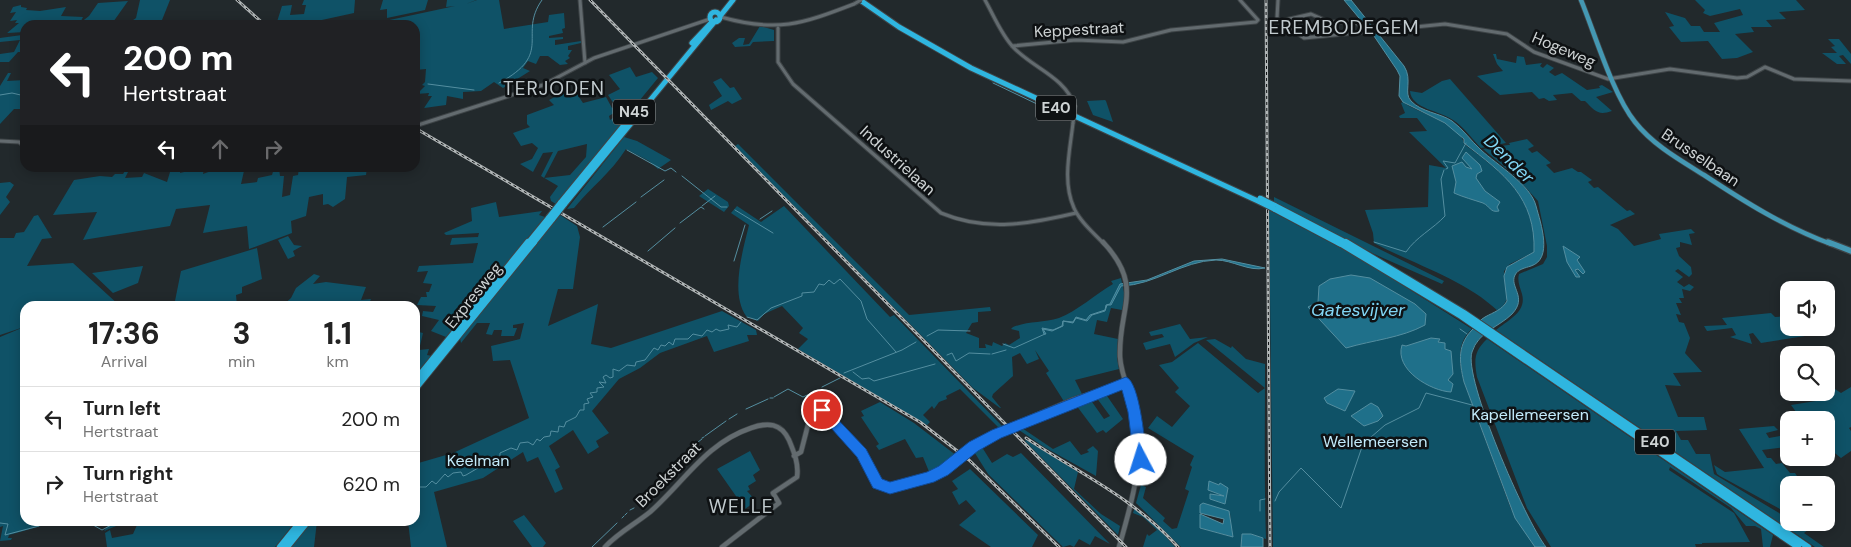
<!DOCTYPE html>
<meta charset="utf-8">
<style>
body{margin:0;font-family:"DM Sans",sans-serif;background:#f6f6f6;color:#222;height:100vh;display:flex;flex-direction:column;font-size:19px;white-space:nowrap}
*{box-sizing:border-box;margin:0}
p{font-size:16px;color:#767676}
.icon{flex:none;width:28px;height:28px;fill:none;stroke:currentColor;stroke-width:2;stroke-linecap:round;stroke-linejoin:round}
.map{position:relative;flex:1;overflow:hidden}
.drawer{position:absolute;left:20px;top:301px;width:400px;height:225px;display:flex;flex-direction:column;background:#fff;border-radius:15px;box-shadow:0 2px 12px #0003}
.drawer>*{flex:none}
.top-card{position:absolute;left:20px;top:20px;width:400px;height:152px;border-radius:15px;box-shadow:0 2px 12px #0003;background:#202124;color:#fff;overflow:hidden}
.tools{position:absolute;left:1780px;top:281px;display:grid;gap:10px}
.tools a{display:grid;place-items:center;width:55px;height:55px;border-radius:10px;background:#fff;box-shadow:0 2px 12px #0003;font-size:25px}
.pin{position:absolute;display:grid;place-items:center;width:42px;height:42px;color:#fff;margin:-21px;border:2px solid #fff;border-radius:50%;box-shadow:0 1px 5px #0007}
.me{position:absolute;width:55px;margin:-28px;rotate:355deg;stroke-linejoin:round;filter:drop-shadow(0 0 4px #0008)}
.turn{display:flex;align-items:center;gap:18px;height:105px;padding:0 20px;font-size:22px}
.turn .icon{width:65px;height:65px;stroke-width:2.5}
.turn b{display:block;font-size:35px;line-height:42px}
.lanes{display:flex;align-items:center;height:48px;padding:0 20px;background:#0003;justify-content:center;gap:25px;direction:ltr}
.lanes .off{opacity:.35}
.eta{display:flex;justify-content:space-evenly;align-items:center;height:85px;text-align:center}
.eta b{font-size:30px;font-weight:700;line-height:35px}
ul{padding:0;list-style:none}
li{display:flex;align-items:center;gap:15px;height:65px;padding:0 20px;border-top:1px solid #e0e0e0}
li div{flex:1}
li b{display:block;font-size:19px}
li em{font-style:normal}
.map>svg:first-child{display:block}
</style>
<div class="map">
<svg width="1851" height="547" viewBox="0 0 1851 547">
<rect width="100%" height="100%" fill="#22292c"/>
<!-- green -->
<path fill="#0f5267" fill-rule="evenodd" d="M140,0H170L160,25H126L136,18Z
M304,0H355L354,13L299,25H276L282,6L292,5L290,15L304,14L306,5H302Z
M383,0H428L425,10L387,18V9L380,10Z
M447,0H476L466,4L477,0H499L504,29L548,22L549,15L564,13L565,28L562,29L563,33L549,36V38L563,37V39L555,40V45L581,41V43L568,46V50H572L568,56L570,58L565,61L568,64L560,65L548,56H540L536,64L528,61L523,68L530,71L503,88L494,82L481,91L463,92V99L447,96L446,105L424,108L432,96H428L429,93L417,94L425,86L422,85L425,82L426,69L415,70V25H366L455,6L446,7Z
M1695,0H1796L1805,10L1779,12L1786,19L1766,20L1772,27H1751L1754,32L1735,34L1753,52L1737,58L1722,59L1708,41L1681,42L1669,27L1674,26L1665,12L1685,18L1691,26H1700L1704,32H1720L1714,23L1743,15L1740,9L1710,16L1703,13L1705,10Z
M128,1L111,25H25V52H18L9,62H0V54L14,52L20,40L0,42V38L22,35L25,32L7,33L19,23H15L17,20L10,21L16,12L10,13L13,7L21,5V7L27,8L26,10L40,11L66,7L61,16L83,17L80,23L89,16L98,3Z
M760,26L774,30V41L753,42L750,46L735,47L732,43L739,38H745L743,45L749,44Z
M1828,39H1839L1851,54V64L1843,55L1839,56L1846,64H1837L1822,53H1837L1831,47L1835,46Z
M1493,54H1496L1497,59L1516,63L1517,56L1524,57L1526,65L1542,63L1540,66L1543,68L1547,64L1554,68L1549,72L1555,76L1562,73L1587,90L1600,88L1599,86L1602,85L1613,92L1596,97L1612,111C1598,116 1595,111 1585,101H1581L1572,93L1553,95L1557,100L1549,101L1544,98L1539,99L1532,92L1500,95L1477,76L1503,71L1497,64Z
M630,67L636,77L652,72L658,78L635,106L633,105L627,110L620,109L609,116L610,120L620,113L626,118L556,204L551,201L550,197L558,186L541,176L553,152L543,153L533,172L520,164L532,159L538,148L532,143L521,146L513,133L530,127L527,124V115L554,105L549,100L564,92L572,97L577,94L583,103L606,97L612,108L618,105L614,104L608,95L620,89L609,75ZM587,144L586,157L570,175L544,178L558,151Z
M8,73H11L7,81L25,80V109H14L0,124V86Z
M721,78L730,88L734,87L742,99L732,104L728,101L711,110L709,105L722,96L713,82Z
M1450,79L1506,143L1481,148C1472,139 1464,127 1453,120C1441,111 1411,109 1410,91L1422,93L1442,81Z
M1105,100L1106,101L1113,122L1093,115L1087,101Z
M1403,102C1417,113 1462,124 1464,144C1504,174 1536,197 1534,252L1510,264L1504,271C1503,289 1515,296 1498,311C1464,279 1415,265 1374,243L1373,233L1365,210L1428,207L1429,165L1446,168L1409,132L1427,131L1417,118H1400L1399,116L1405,113L1401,103Z
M624,137L637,141L671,160L658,169L649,161L626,149C610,174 592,186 574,208L567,209Z
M1527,139L1534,146L1528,149L1532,153L1537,151L1551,163L1546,165L1554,173L1572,168L1578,172H1581L1592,180L1588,182L1594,188L1598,187L1627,211L1630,210L1635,214L1610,225L1618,229L1634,246L1661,239L1659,234L1691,229L1695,233L1689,234L1692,245L1680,242V247L1676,248L1679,256L1691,267L1692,274L1689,277L1678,269L1675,271L1683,277L1677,282L1684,287L1689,284L1694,287L1690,291L1682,289L1684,298H1679L1682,303H1676L1681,315L1676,314L1679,322L1684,323L1690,338L1685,353L1702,372L1673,373L1681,386L1665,385L1678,417H1704L1707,430L1676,431L1681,440H1688L1696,454H1710L1714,474L1784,516L1785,518L1781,524L1496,330C1508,320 1527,312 1522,294C1520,287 1517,281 1519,274L1543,264L1547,257V246L1538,201L1514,175L1483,149L1508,145H1510L1509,143Z
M738,144L909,315L990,307L991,311L978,312V322L972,323L966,333L979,338V348H986L985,344L992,346L993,342L1002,346L1005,343L1009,345L1020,338L1019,331L1011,329L1013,327C1028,321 1043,323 1059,318C1077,311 1096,294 1113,284L1111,281L1121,278L1125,297L1122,310L1111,308L1107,322L1097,320L1094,334L1118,339L1117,357L1119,369L1075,380L1083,396L1065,403L1046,373L1049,371L1035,350L1039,359L1027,364L1020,353L1012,357L1013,376L993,394L992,397L1001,408H1000L973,388L735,146Z
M127,168H130L125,178L142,177L144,173L167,182L170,172L177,171L178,168H181L180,173L201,168L204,169L203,174L219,168H240L239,172L244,171L241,184L257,182L258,178L272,175L274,168H279L280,176H284L282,197L290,195L293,176L298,175L299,168H367L366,175L347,177L345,199L333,207L328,204L323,205V194L309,197L306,216L291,221L292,233L249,249L247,226L203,233L210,205L176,209L170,226L83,240L97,212L53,215L74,180L100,176L112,177L115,174H123Z
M10,182L14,185L6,197L10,202L0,215V183Z
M708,189L728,202L729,206L724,212L699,196Z
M1274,197L1444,281L1442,284L1374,254L1274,202Z
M496,202L499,217L542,211L539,215L545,217L446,337L431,331L439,320L422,316L423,311L433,312L436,306L417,305L421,297H427L426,292H429L432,284L423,283L428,271L417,272L419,266L473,263L478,243L450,245L452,238L478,237L479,233L446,235L444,233L472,221L471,208Z
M737,206L761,222L784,206L890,317L894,315L1005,429L1001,430L960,389L946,396L947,399L939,402L934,409L932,406L923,415L930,422L927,425L798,349L808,339L799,333L803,328L782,306L764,314L758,321L746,316C730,293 743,250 749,225L731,213Z
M1269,210L1358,257L1472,329C1456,343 1459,363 1464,382L1511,509L1535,547H1273Z
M38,215L52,238L42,239L27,266L73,263L120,306H25V521H54L45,522L41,526L9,535L8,538H12L11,540L0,541L3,526L0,527V337L24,327L0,335V238H14L16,233L24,232L34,216Z
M560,215L577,226L580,237L573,289H558L548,326L598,304L591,344L611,348L722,311L756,330L757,335H747L749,341L714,352L707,336L660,353L640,368L619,379L592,411L609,433L596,441L599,447L588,454L573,430L549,446L560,467L555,470L563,489L555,493L538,457L527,462L523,452L483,478L434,492L447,547H411L408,521H415V464L453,453L529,418L510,360L493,361L491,346L520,339L524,323L513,325V328H517L514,336H501L502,330H494L492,335L486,334L490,323H477L461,343L460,338Z
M288,236L294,245L302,246L293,251L295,256L288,259L278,240Z
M257,248L262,279L242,287V293L236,295L237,306H174L181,271Z
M143,266L138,283L113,293L92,273Z
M314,274L320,276L313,284L326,282L366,287L361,300L371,299L368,306H282L291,298L296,288Z
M1771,313L1775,317L1789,316V328H1806L1809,330L1802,333L1805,336L1761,343L1753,333L1749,334L1752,344L1730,337L1736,335L1732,328L1707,331L1704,326L1727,325L1722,318Z
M1180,324L1190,339L1208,337L1194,343L1175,357L1170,344L1146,350L1143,343L1164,337L1162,334L1151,336L1149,332Z
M415,331L423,333L419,350L429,349L427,355L432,356L415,374Z
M1215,339L1231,348L1232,346L1246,359L1265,364C1265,422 1264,481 1266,539L1251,534H1242L1241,547H1181L1136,503L1141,485L1146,487L1143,498L1165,518L1163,521L1172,529L1177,528L1189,491L1185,489L1192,467L1190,465L1194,456L1148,428L1157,416L1172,427L1190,406L1175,392L1179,388L1159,365L1172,362L1198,343L1258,393L1265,388L1206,340ZM1200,505L1230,513L1232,537L1200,528Z
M1487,339L1773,535L1770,547H1763L1761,529L1755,526H1746L1731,508L1670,467L1669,470L1734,513L1750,542L1702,543V544H1695L1696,547H1551L1527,508L1477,377C1474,360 1474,351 1487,339Z
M1826,383L1841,393L1851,387V427L1849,428L1851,431V451L1841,458L1826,446V438L1830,436L1826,433V420H1802L1791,405L1816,401L1805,393L1826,392Z
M1105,393L1123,419L1106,433L1103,430L1097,433L1076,405L1090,399L1104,419L1110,416L1096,397Z
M880,402L914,423L957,456L942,468L930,474L923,457L916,458L905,439L879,450L876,446L879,444L861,417L864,416L861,411Z
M1019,426L1053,449L1070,441L1081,455L1089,452L1087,450L1093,446L1098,451L1096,476L1044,447L1016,428Z
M1774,426L1778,430L1766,433L1769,438L1780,436L1787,447L1762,450L1767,458H1771L1776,464L1782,463L1790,473H1795L1797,476L1791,477L1797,485H1789V514L1720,476L1717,474L1714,465L1725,472L1764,468L1739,429Z
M1026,440L1078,472L1074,489L1101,514L1120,526L1118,535L1025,441Z
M980,444L992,463L1007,454L1013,457L1021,453L1110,544L1095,536L1090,545L1079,539L1074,547L1070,545L1063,547L988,474L973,450Z
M750,451L760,470L753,475L756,481L748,486L750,490L747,491L756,501L745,509L717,469Z
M970,469L1038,535L1032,547H991L959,525L976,511L966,500L959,505L952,492L958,489L952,481Z
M1135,507L1152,521L1175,547H1143L1147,534L1149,536L1157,530L1143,517L1133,513Z
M524,515L546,543L543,547H532L513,521Z
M111,521H296L275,547H107L105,533L110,530L112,538L133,534L137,525L121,524L104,531Z
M312,521H317L314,547H291Z
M1789,522L1817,523L1804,533L1824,547H1815L1786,527Z"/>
<!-- water -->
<path fill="#1f708a" stroke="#548ea0" d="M1344,0H1351L1404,66C1413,80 1403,93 1411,101C1421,112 1440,113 1452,121C1463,129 1471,141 1481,150C1497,165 1531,185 1536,206C1541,224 1553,259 1531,266C1525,268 1518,269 1515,275C1509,287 1528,297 1512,314C1499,327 1478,332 1472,352C1463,378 1526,522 1546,547H1535L1515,518L1464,382C1459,361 1457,344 1474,328C1477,324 1481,319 1485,317C1494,312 1502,310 1507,301L1504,276L1507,267L1534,252C1536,197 1504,174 1464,143V139L1445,123L1403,102L1399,96L1400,76L1397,70L1374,36Z
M1466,152L1480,165L1482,171L1477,174L1476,178L1485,191L1500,202L1497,207L1499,211C1490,213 1490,206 1483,203C1474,200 1463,197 1454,193L1456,182L1452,166L1462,162L1466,167L1472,169L1462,158Z
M1563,246L1580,257L1577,260L1585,272L1583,274L1578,269L1575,270L1580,277H1576L1567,262Z
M1222,259L1265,268C1249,272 1233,260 1216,260C1182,261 1155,285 1121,286L1111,305H1107L1105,311L1092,315L1087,321L1076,318L1073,323L1063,321V326L1052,331L1043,329L1046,334H1044L1042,328L1053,330L1062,326L1063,321L1073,322L1076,317L1086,320L1090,315L1105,310L1106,305L1110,304L1120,284L1147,280L1194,261Z
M1351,275L1370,278L1415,304L1426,314L1425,325C1401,338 1373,340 1346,348L1308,307L1318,302L1319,286L1330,279Z
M1431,338L1440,339L1438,342L1445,343V349L1451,351L1453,374L1448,380L1453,384L1451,392C1431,391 1394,370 1402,345L1406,346Z
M1338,389L1355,391L1345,411L1327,403L1324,398Z
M1371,403L1378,407L1383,416L1378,421L1364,426L1351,416Z
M1209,481L1219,485L1220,483L1228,488L1225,504L1210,499V494L1224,496L1208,490Z
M1203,503L1229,511L1233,537L1200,528V514L1223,524L1224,519L1200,513V505Z
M1242,534H1251L1263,538V547H1241Z"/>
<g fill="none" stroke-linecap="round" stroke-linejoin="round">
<!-- stream -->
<path stroke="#548ea0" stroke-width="1" d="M499,83C555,53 517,35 542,0
M993,83L1037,104
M428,84L474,90
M0,95L12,93L25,96
M627,150L665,171L671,168L676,172
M1446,169L1448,168L1443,161L1455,163L1466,143
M682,176L721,207H727
M641,197L664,180
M702,206L715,196
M735,210L773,233
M760,219L772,211
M680,223L701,207L704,209
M603,227L636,202
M1374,242L1406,252C1416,237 1433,229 1445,216L1441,179L1444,170
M648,251L675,228
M734,261L745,225
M747,317L757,320L771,308L802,296V293L814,292L819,284L824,285L829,280L834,284L840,279L861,301L867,319L896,352
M1460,329L1467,334
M927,336L938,330L970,331
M1003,344L1014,348L1045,334
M992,354L1006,350
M947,355L952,353L956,361L969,353L990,354
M853,372L862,379L869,378L874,381L935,364
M844,373L902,350L916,342
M822,387L840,378
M774,397L788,389L803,397L818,390
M770,398H773
M746,409L768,399
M729,419L737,414
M566,422L576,417L580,410H584V404L589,403L587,399L593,397L590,393L597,392V388L604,387L599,382L606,383L603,377L606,375L610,378L613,377V369L619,371L627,365L635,366L636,362L645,360L654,348L658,350L661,345L665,346L669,342L673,345L675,339H688L693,334L702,336L707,330L712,332L716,329L720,331L729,329L728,325L737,327L741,322
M705,436L726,421
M702,438L704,437
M698,442L702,439
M690,450L697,443
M682,456L685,454
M661,479L682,457
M415,491L417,487H426L432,481L436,484L445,474L448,477L453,473L461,472L463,476L466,475L495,458H500V453L511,448L517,450L520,443L528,442L533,445L537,439L540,441L544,437L550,436L551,431L558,432L559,426L564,427L566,422
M1275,501L1279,492L1301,468L1341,508L1363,444L1385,425L1419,408L1426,393L1472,405
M641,502L659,481
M630,510L634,508
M1260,511V500L1265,499
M625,515L627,513
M622,518L624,516
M47,521H52
M86,521L102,530L115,523L125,521
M133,521L140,524L151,521
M153,521H156
M158,521L159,523L166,521
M0,523L8,524L5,535L39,526L44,521
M592,547L617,523"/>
<!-- secondary-far1 casing -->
<g stroke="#3e4447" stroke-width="5">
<path id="secondary-far1" d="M580,0L585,63
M985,0C994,16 1001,34 1013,47C1034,69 1064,76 1075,106
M721,17C777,33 802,24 854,4
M1277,18L1278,0
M1281,21L1311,14L1329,22H1356L1365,32
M1281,22L1304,38L1445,24L1507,34L1534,52L1608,79L1670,69L1737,78L1747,77L1765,67L1794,79L1851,81
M778,28V62L793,84L941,213C986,232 1030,224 1076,213
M1012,46L1076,40L1123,42L1171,30L1256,22L1258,20L1240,0
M1073,123C1070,150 1062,182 1074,208C1080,222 1094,233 1104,244
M415,126L543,85L594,58L710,19
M0,141L19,142L24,146L25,151"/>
</g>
<!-- secondary casing -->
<g stroke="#3e4447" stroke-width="6">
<path id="secondary" d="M1103,242C1145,287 1118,308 1120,357C1121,376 1131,394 1135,412C1145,459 1132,502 1119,547
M794,456L801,452L809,421L820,409L861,453L877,483L882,486L895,488L916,483L936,475L977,444L1018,423L1072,400L1126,382
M605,547C618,533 635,524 650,512C684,482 706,443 751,428C768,422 781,423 789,440C794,452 799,464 797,477L773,493L779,503L722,547"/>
</g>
<!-- primary-far1 casing -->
<g stroke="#3e4447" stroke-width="6">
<path id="primary-far1" d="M1581,0C1595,34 1613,95 1635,122C1653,145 1680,160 1704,175C1745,202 1785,227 1831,244"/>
</g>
<!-- primary casing -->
<g stroke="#3e4447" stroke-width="8">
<path id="primary" d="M1828,242L1851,251"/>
</g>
<!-- highway-far1 casing -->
<g stroke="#3e4447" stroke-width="7">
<path id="highway-far1" d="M860,0L899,27L971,68L1260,202
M710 17a5 5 0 1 1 10 0a5 5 0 1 1-10 0Z
M721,15L733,0
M692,43L710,24
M560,203L624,125
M564,205L716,20
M1274,205L1349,244
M1274,209L1340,244
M527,244L549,217
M533,244L553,219"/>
</g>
<!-- highway casing -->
<g stroke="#3e4447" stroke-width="8">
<path id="highway" d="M1338,242L1461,316L1798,547
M1346,242L1464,313L1808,547
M415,381L528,242
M415,389L534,242
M280,547L301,521
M287,547L308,521"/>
</g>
<!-- secondary-far1 -->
<use href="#secondary-far1" stroke="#636b6f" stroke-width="3"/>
<!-- secondary -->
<use href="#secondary" stroke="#636b6f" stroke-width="4.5"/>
<!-- primary-far1 -->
<use href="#primary-far1" stroke="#4498b3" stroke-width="4.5"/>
<!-- primary -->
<use href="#primary" stroke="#4498b3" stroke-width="5.5"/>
<!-- highway-far1 -->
<use href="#highway-far1" stroke="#2fb6e0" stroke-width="5"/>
<!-- highway -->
<use href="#highway" stroke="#2fb6e0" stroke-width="6"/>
<!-- rail casing -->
<g stroke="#b0b5b6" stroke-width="3">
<path id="rail" d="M237,0L265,25
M590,0L1126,547
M1266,0L1270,547
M415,128L920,422L969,460L1059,547
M1026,438C1079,473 1135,499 1178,547"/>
</g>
<!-- rail -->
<use href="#rail" stroke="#0e1113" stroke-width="1" stroke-dasharray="3" stroke-linecap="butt"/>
<!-- secondary-bridge casing -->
<g stroke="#3e4447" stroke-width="5" stroke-linecap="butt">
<path id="secondary-bridge" d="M854,4L861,0
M1073,123L1075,106"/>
</g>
<!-- highway-bridge casing -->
<g stroke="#3e4447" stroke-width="7" stroke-linecap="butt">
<path id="highway-bridge" d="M1260,198L1274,205
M1260,202L1274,209
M549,217L560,203
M553,219L564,205"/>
</g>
<!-- secondary-bridge -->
<use href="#secondary-bridge" stroke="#636b6f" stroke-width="3"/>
<!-- highway-bridge -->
<use href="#highway-bridge" stroke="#2fb6e0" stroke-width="5"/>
</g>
<!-- route -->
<path fill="#1a73e8" stroke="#114b97" d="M1126,377C1140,382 1145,444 1147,460L1145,464H1136L1134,460L1128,412L1122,390L1001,438L978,451L948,475L934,482L890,494L873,488L857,457L815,410L822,405L826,407L866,449L882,479L890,482L927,472L939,466L969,442L992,430Z"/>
<g text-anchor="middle" stroke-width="5" stroke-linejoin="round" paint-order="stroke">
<!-- shield labels -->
<g fill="#0e1113" stroke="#94999a" stroke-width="1">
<rect x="1036" y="95.5" width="40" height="25" rx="4"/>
<rect x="613" y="99.5" width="42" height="25" rx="4"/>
<rect x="1635" y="429.5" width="40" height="25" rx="4"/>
</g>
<g font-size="15" font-weight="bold" fill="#ced3d4">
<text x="1056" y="113">E40</text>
<text x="634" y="117">N45</text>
<text x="1655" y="447">E40</text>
</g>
<!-- street labels -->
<g font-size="16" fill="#ced3d4" stroke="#0e1113">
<text transform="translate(1079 29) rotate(-3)" y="6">Keppestraat</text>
<text transform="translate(1564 49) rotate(23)" y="6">Hogeweg</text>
<text transform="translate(1701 157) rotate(34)" y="6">Brusselbaan</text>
<text transform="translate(898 160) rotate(42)" y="6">Industrielaan</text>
<text transform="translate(473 295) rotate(-51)" y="6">Expresweg</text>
<text transform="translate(668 474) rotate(-45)" y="6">Broekstraat</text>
</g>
<!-- park labels -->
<g font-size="16" fill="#c3ebfb" stroke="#0e1113">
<text x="1530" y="420">Kapellemeersen</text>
<text x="1375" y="447">Wellemeersen</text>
<text x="478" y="466">Keelman</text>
</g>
<!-- water labels -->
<g font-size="18" font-style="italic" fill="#82d6f5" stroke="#0e1113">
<text transform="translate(1509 159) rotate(44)" y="6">Dender</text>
<text x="1358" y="316">Gatesvijver</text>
</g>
<!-- quarter labels -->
<g font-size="19" letter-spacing="1" fill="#c1cace" stroke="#0e1113">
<text x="1344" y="34">EREMBODEGEM</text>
<text x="554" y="95">TERJODEN</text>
<text x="741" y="513">WELLE</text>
</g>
</g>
</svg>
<div class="tools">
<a><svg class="icon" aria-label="sound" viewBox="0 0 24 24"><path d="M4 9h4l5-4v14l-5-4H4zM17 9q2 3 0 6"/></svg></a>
<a><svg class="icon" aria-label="search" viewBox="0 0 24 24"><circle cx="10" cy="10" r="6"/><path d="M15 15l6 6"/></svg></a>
<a>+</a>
<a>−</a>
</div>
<div class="pin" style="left:822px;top:410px;background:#d93025"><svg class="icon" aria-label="arrive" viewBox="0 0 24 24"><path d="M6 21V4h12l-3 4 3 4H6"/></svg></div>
<svg class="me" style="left:1141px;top:460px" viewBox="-20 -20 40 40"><circle r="19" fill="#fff"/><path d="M0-13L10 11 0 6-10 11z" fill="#1a73e8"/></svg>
<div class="top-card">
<div class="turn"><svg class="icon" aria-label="left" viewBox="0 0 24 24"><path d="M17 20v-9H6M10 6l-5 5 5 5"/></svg><div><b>200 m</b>Hertstraat</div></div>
<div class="lanes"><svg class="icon" aria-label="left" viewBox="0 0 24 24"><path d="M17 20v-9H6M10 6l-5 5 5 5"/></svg><svg class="icon off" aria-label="ahead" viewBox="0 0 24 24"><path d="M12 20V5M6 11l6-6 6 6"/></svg><svg class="icon off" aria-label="right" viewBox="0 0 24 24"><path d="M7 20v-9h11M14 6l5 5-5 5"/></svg></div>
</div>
<section class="drawer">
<div class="eta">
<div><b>17:36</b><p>Arrival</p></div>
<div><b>3</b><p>min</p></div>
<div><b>1.1</b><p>km</p></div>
</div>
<ul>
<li><svg class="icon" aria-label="left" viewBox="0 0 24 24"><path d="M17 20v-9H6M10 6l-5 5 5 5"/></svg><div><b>Turn left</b><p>Hertstraat</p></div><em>200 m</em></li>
<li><svg class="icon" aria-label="right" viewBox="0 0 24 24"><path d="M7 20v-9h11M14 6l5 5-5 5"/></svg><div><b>Turn right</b><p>Hertstraat</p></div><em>620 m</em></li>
</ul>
</section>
</div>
